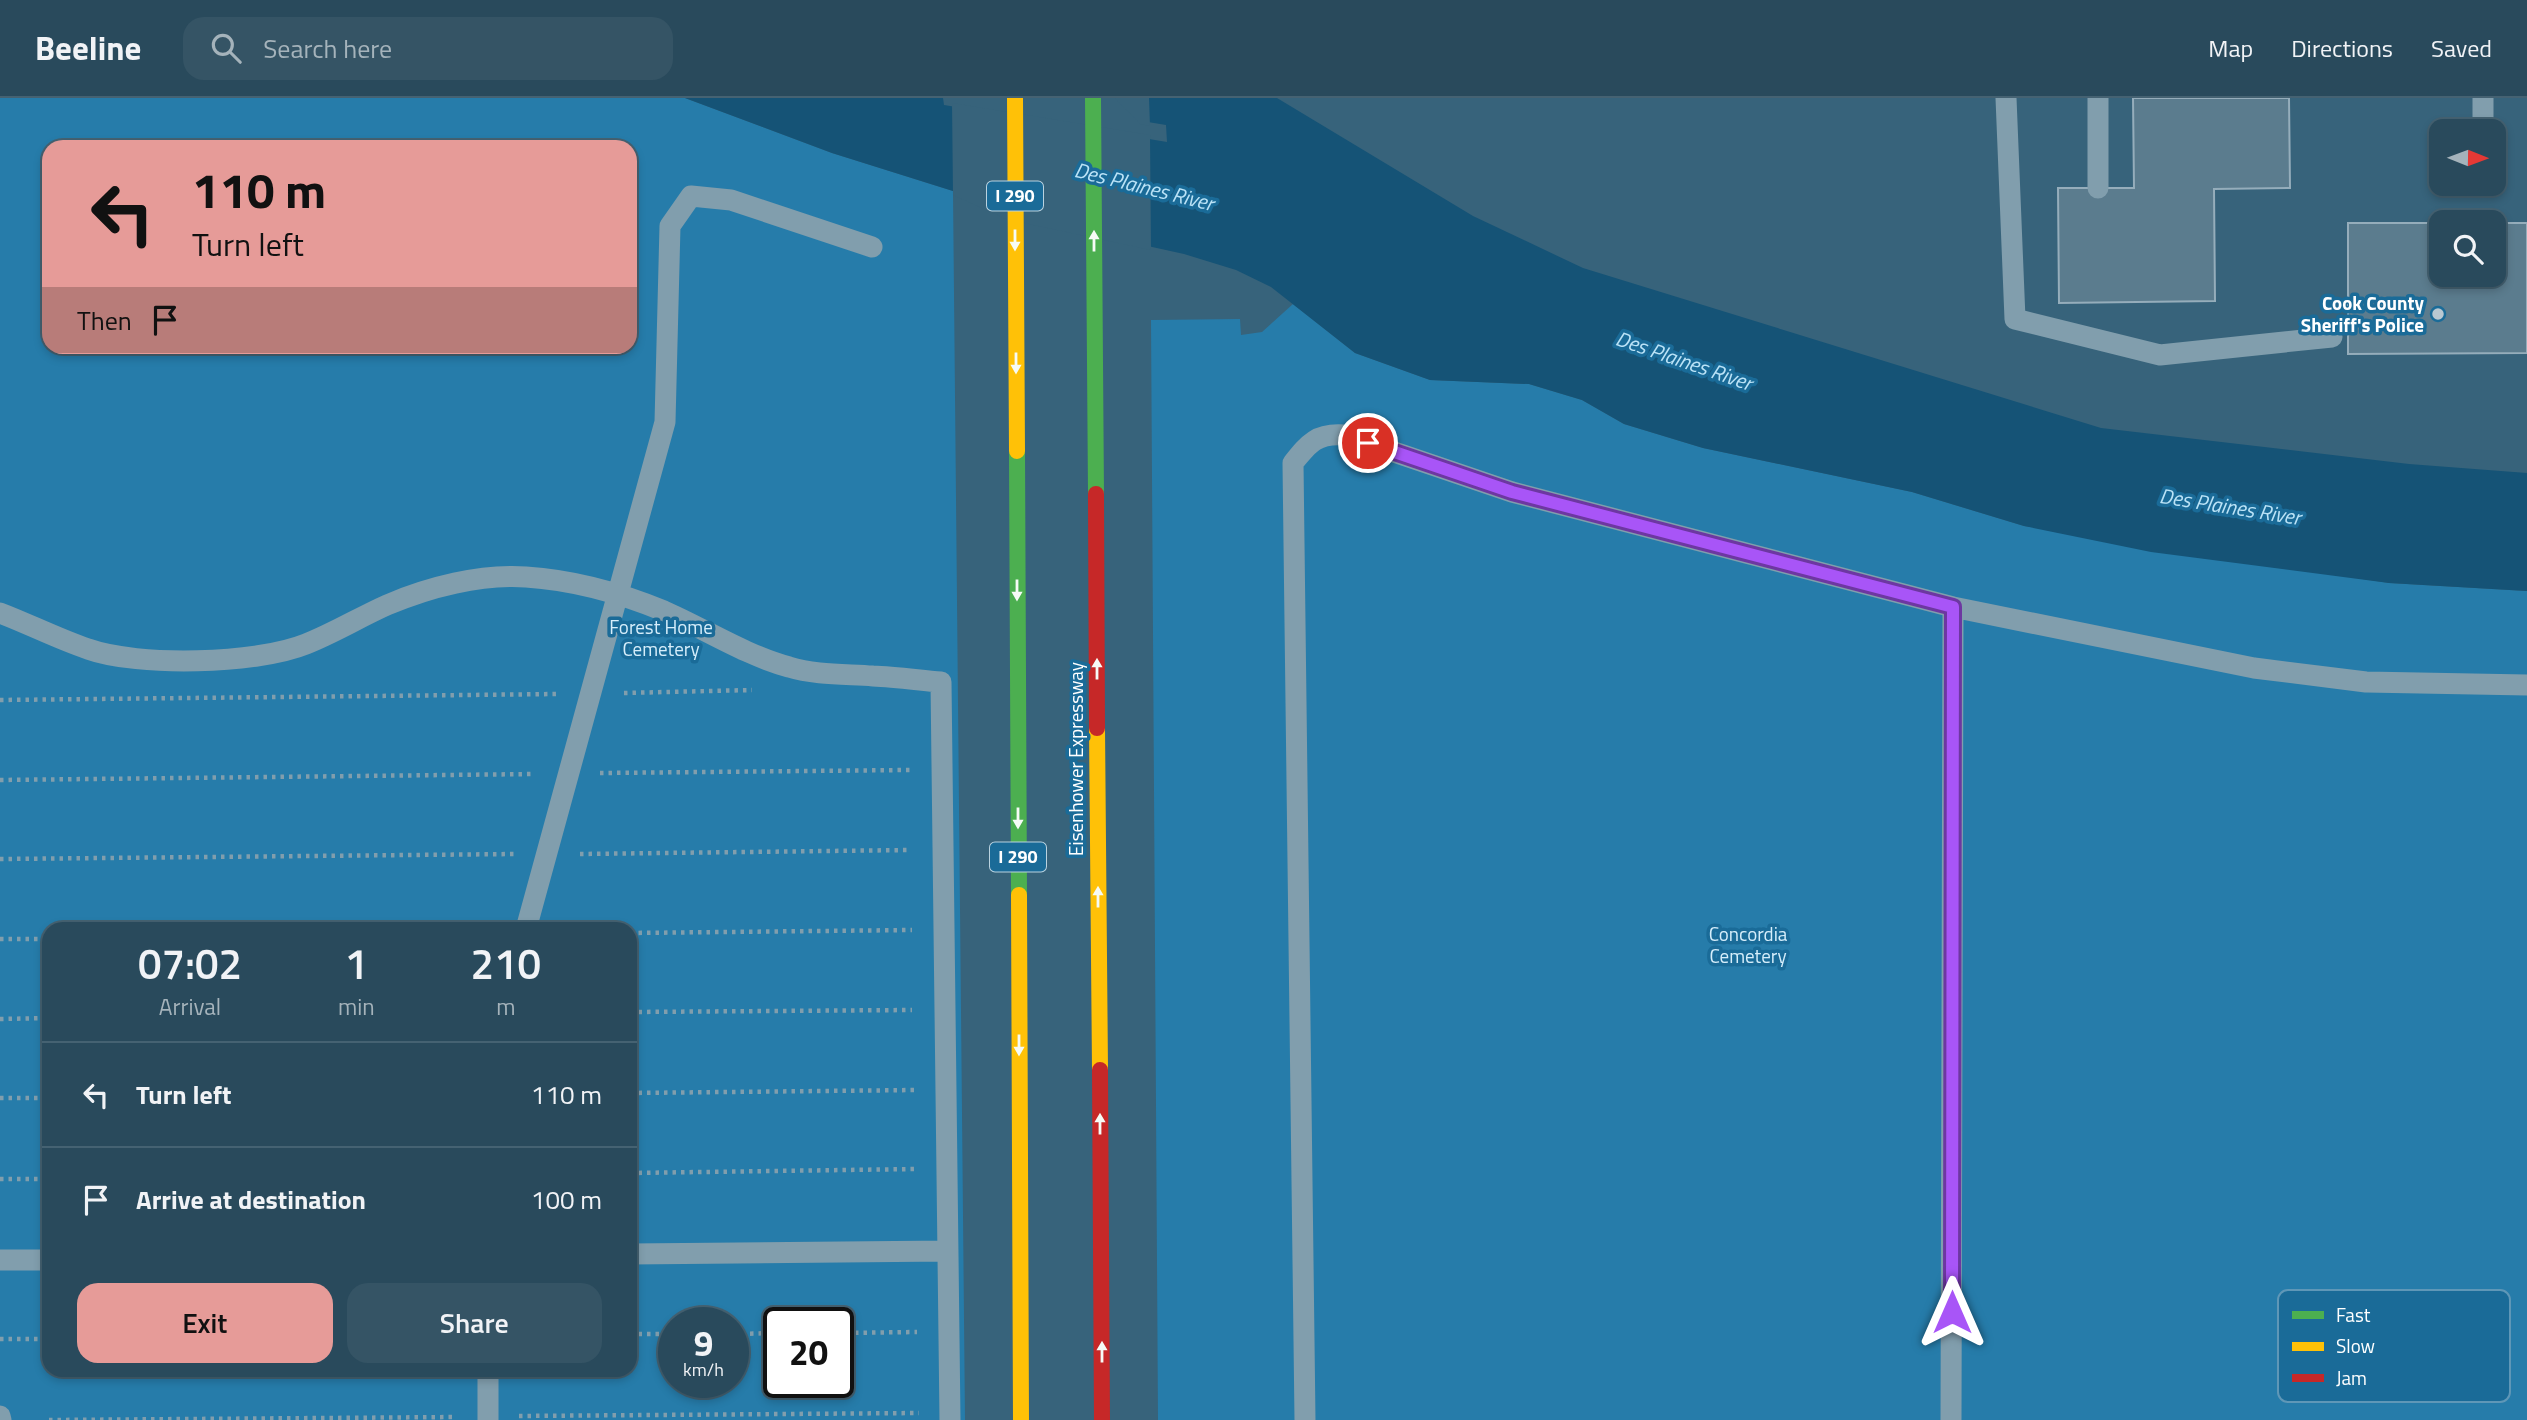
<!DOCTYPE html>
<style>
body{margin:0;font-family:"Titillium Web",sans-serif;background:#355465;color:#f1f3f6;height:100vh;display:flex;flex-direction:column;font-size:26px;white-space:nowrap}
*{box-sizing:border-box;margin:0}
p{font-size:23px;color:#a5b3bb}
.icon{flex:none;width:38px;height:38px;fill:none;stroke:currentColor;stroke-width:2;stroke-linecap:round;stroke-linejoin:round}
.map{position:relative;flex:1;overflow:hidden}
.sheet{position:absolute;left:42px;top:824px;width:595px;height:455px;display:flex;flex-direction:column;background:#294a5c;border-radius:21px;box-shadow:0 4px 10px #0003,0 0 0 2px #456272}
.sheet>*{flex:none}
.top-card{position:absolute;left:42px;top:42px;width:595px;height:214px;border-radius:21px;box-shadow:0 4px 10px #0003,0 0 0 2px #456272;background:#e69b98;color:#111;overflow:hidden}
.needle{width:46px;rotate:91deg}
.fabs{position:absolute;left:2429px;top:21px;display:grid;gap:14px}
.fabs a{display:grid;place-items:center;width:77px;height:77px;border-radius:14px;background:#294a5c;box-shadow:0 4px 10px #0003,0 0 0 2px #456272;font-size:35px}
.speed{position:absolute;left:658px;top:1209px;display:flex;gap:14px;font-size:35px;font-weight:700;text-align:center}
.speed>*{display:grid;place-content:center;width:91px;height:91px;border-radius:50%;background:#294a5c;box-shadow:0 4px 10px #0003,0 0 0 2px #456272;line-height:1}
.speed small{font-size:18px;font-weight:400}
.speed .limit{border:4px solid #111;border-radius:10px;background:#fff;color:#111}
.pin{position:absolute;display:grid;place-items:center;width:60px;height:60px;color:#fff;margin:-30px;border:4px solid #fff;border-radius:50%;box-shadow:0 2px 7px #0007}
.me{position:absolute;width:77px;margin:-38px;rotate:0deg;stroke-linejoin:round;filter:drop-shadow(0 0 5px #0008)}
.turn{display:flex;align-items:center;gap:24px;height:147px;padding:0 35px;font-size:32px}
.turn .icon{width:91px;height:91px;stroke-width:2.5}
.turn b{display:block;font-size:49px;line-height:60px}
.then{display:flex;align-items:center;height:66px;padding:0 35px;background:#0003;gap:14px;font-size:26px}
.eta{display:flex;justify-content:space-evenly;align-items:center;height:119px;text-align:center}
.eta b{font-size:42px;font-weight:600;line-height:49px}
.action{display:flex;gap:14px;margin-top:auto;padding:14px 35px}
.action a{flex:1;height:80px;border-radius:21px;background:#e69b98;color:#111;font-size:28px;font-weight:600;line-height:80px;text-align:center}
.action a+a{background:#355465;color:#f1f3f6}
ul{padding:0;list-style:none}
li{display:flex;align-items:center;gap:21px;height:105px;padding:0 35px;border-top:2px solid #456272}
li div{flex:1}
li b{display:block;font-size:26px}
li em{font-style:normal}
header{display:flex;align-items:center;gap:42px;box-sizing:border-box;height:98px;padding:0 35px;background:#294a5c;border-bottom:2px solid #456272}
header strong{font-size:33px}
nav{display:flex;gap:38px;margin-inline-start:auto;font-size:24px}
.search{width:490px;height:63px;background:#355465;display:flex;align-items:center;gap:18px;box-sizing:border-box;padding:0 24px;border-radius:21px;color:#a5b3bb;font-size:26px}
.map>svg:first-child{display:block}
</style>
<header>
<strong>Beeline</strong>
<div class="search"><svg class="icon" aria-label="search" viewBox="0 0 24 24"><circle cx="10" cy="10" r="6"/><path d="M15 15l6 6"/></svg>Search here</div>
<nav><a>Map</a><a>Directions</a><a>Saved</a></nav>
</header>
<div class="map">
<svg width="2527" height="1322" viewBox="0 0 2527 1322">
<rect width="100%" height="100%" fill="#37637b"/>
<!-- green -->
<path fill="#267caa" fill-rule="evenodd" d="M0,0H685L832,55L953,93L965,1322H0ZM49,49H630V248H49ZM49,831H630V1272H49ZM674,1225H733V1284H674ZM779,1225H838V1284H779Z
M1293,206L1355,255L1430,282L1529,286L1582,302L1624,326L1703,350L1912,394L2024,428L2389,485L2527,493V1322H1158L1151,222L1240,221L1241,237L1262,234Z"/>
<!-- water -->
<path fill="#155376" d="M685,0H943L944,7L1167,44L1166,27L1142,23L1119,0H1277L1473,118L1583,170L2101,330L2409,366L2527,375V493L2389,485L2151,454L2024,428L1912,394L1703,350L1624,326L1582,302L1529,286L1430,282L1355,255L1271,189L1236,172L1184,156L1007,117L953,93L832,55Z"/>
<!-- pier -->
<path fill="#37637b" d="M1115,0H1149L1150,28L1140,26Z
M952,5L1150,37L1151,152L1006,121L953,97Z"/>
<!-- building -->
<path fill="#5b7c8e" stroke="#95adbb" stroke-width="2" d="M2133,0H2289L2290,90L2214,91L2215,203L2059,205L2058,90H2134Z
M2348,125H2441V177H2494V125H2527V255L2348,256Z"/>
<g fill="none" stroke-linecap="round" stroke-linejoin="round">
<!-- path -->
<path stroke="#819ead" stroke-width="4.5" stroke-dasharray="3.5 5" stroke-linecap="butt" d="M624,595L752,592
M0,602L559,596
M600,675L910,672
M0,682L535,676
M580,756L910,752
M0,761L515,756
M630,835L912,832
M0,841H49
M630,914L912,912
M0,921L49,920
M630,995L917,992
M0,1000H49
M630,1075L916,1071
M0,1081H49
M838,1235L917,1234
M630,1236H674
M733,1236L779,1235
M0,1241H49
M519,1318L919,1315
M49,1322L457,1319"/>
<!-- lane -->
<path stroke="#819ead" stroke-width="21" d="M2006,0L2015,221L2160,257L2332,239
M2483,0V33
M2098,90V0
M0,515C29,526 58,541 88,551C138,569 257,566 306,546C334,535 360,519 387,507C429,489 480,476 526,479C573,482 620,495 664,513C705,531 745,557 789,569C815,577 845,576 873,578C895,579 918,582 941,584L950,1322
M526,831L665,324L670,128L691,98L731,102L872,149
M630,1156L948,1153
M0,1162H49
M488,1272V1322
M0,1318L1,1322
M1305,1322L1293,365C1309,345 1317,335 1344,337L1512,394L1953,509L2254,570L2366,584L2527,587
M1951,1322L1953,509"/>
<!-- fast -->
<path stroke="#4caf50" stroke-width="16" d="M1093,0L1096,396
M1017,353L1019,797"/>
<!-- slow -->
<path stroke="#ffc107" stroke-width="16" d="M1015,0L1017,353
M1097,630L1100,972
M1019,797L1021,1322"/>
<!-- jam -->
<path stroke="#c62828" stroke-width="16" d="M1096,396L1097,630
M1100,972L1102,1322"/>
</g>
<!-- one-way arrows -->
<defs><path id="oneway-solid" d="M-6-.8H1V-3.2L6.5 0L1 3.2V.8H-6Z" transform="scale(1.75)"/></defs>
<g fill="#f6fbf6">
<use href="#oneway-solid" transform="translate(1015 142) rotate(90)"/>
<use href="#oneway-solid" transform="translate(1094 143) rotate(-90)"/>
<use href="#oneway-solid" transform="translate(1016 265) rotate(90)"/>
<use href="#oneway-solid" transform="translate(1017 492) rotate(90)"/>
<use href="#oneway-solid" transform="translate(1097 571) rotate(-90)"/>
<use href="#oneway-solid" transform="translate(1018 720) rotate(90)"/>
<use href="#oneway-solid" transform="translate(1098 799) rotate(-90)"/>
<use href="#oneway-solid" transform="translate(1019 947) rotate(90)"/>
<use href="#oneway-solid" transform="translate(1100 1026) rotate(-90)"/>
<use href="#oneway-solid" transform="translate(1102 1254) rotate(-90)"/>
</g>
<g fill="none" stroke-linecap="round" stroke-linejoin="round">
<!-- route casing -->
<g stroke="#6d37a1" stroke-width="18">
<path id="route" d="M1368,345L1512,394L1953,509L1952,1214"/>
</g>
<!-- route -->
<use href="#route" stroke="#a855f7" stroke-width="12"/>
</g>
<!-- markers -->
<circle fill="#b9c8d1" stroke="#1a6b98" stroke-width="2.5" cx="2438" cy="216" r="7"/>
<g text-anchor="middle" stroke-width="7" stroke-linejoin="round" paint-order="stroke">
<!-- shield labels -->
<g fill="#1a6b98" stroke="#bad3e0" stroke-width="2">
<rect x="987" y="83.5" width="56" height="29" rx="5"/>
<rect x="990" y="744.5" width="56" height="29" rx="5"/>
</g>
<g font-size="18" font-weight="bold" fill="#fff">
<text x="1015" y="104">I 290</text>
<text x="1018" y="765">I 290</text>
</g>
<!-- poi labels -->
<g font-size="19" font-weight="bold" fill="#fff" stroke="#1a6b98" text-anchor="end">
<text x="2424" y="212">Cook County<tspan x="2424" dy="22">Sheriff's Police</tspan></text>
</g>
<!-- park labels -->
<g font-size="19" fill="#d6eefb" stroke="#1a6b98">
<text x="661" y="536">Forest Home<tspan x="661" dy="22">Cemetery</tspan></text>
<text x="1748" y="843">Concordia<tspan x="1748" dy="22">Cemetery</tspan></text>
</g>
<!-- street labels -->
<g font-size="19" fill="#fff" stroke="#1a6b98">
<text transform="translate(1076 661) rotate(-90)" y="7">Eisenhower Expressway</text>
</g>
<!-- water labels -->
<g font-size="21" font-style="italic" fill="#bbe3f7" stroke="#1a6b98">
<text transform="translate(1144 89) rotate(14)" y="7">Des Plaines River</text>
<text transform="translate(1684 263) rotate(19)" y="7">Des Plaines River</text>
<text transform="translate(2230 409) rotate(9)" y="7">Des Plaines River</text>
</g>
</g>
<!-- legend -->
<rect x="2278" y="1192" width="232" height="112" rx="10" fill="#1a6b98" stroke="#5f97b7" stroke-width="2"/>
<rect x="2292" y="1213" width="32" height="8" fill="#4caf50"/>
<rect x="2292" y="1244" width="32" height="9" fill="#ffc107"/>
<rect x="2292" y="1276" width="32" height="8" fill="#c62828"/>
<g font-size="19" fill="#fff">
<text x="2336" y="1224">Fast</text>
<text x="2336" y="1255">Slow</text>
<text x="2336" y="1287">Jam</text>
</g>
</svg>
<div class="fabs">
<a><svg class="needle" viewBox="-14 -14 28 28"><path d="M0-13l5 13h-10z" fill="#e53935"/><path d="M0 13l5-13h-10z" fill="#a5b3bb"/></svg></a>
<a><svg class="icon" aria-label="search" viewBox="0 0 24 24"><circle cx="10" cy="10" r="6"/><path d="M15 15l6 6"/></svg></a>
</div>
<div class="speed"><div>9<small>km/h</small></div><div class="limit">20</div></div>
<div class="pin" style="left:1368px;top:345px;background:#d93025"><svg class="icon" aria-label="arrive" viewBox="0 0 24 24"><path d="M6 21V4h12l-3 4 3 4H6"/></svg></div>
<svg class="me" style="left:1952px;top:1214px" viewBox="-20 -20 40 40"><path d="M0-17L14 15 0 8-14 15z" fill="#a855f7" stroke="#fff" stroke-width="4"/></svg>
<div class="top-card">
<div class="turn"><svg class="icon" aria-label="left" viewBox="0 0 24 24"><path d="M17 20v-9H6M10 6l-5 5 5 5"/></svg><div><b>110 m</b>Turn left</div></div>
<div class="then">Then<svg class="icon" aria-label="arrive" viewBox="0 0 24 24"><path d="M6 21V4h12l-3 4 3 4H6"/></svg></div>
</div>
<section class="sheet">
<div class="eta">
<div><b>07:02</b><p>Arrival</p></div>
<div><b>1</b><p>min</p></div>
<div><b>210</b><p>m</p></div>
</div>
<ul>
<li><svg class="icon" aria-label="left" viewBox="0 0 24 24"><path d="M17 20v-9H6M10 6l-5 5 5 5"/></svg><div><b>Turn left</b></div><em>110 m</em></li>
<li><svg class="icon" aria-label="arrive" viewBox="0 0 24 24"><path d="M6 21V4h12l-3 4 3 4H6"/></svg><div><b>Arrive at destination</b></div><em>100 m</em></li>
</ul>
<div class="action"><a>Exit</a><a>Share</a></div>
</section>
</div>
